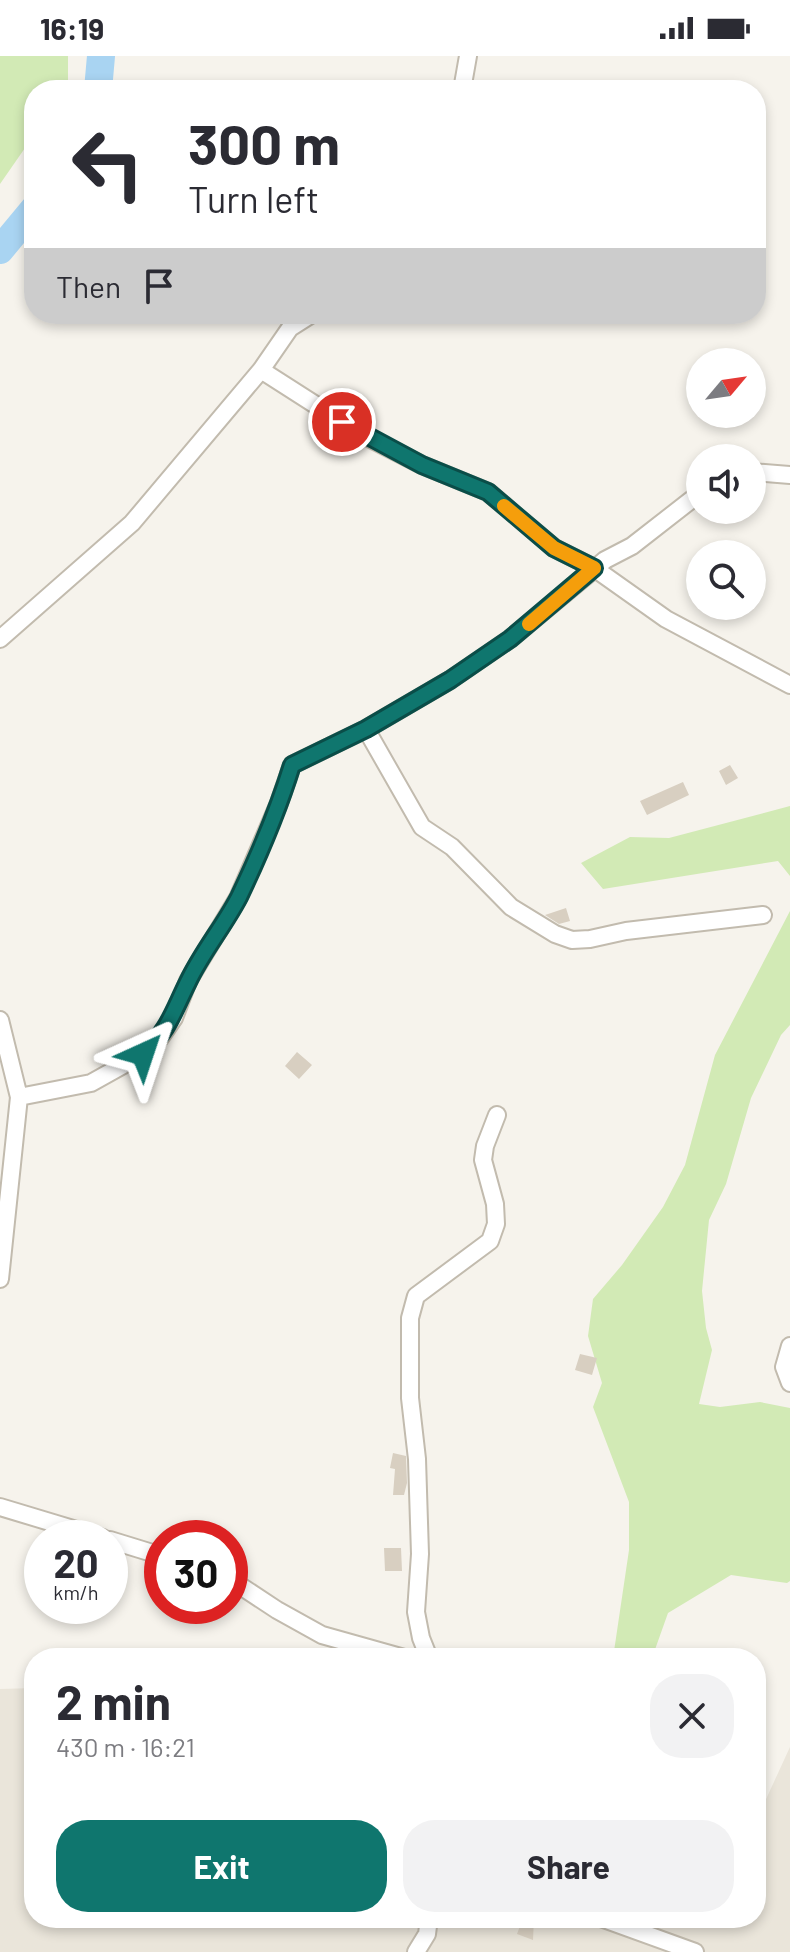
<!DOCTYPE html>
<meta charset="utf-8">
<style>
body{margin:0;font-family:Barlow,sans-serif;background:#f2f2f3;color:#2b2b33;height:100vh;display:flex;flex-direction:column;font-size:30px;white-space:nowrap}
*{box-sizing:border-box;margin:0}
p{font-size:26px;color:#7c7c81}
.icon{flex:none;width:44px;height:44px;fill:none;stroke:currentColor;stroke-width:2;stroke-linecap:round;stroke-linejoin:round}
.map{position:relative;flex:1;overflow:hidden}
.panel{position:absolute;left:24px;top:1592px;width:742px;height:280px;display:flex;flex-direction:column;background:#fff;border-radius:32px;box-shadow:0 4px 12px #0003}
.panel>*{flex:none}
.banner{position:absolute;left:24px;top:24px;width:742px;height:244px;border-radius:32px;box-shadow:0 4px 12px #0003;background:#fff;color:#2b2b33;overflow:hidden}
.needle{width:52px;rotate:61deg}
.tools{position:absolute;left:686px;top:292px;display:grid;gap:16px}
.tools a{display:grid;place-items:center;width:80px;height:80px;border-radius:50%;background:#fff;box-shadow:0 4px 12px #0003;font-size:40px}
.speed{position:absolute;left:24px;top:1464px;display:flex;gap:16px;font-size:40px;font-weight:700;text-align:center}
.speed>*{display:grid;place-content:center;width:104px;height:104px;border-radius:50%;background:#fff;box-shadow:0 4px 12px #0003;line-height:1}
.speed small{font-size:20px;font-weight:400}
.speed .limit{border:12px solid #d22;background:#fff;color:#111}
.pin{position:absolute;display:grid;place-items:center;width:68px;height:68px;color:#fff;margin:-34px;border:4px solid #fff;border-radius:50%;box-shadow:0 2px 8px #0007}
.me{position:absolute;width:88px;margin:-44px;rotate:42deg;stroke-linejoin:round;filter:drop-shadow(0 0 6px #0008)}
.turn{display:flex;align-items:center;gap:28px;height:168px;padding:0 32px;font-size:36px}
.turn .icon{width:104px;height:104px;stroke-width:2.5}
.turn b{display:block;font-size:56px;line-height:68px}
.then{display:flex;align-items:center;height:76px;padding:0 32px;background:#0003;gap:16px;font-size:30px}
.round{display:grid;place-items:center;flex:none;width:84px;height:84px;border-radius:32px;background:#f2f2f3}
.overview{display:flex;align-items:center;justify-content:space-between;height:136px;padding:0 32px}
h1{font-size:48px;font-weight:700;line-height:60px}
.primary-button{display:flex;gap:16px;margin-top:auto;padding:16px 32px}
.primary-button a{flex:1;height:92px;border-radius:32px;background:#0f766e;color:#fff;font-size:32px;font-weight:700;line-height:92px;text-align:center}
.primary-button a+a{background:#f2f2f3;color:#2b2b33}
.status{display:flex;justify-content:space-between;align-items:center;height:56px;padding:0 40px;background:#fff;direction:ltr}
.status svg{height:22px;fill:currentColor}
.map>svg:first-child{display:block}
</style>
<div class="status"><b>16:19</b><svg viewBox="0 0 49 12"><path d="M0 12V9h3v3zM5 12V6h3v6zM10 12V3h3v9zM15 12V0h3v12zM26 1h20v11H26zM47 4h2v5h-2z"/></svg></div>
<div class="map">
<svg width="790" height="1896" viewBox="0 0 790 1896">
<rect width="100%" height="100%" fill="#f6f3ec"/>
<!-- residential -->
<path fill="#eae5da" d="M34,1632V1862H756V1765L790,1691V1896H0V1633Z"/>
<!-- green -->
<path fill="#d2eab5" d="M0,0H68V31L66,34H34V79L0,128Z
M790,750V820L778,805L603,833L581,807L630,781L669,782Z
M790,855V969L781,979L751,1042L726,1128L709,1164L702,1235L706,1272L712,1294L699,1348L720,1351L760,1346L790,1352V1525L787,1527L731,1519L668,1557L652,1602H613L629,1494V1446L593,1351L602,1327L588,1280L593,1243L622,1209L663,1151L685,1109L715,999Z"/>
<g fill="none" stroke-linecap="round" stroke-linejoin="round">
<!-- river -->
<path stroke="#a9d4f2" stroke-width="28" d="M98,34L101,0
M0,194L34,153"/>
</g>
<!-- building -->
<path fill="#d8cfc1" d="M730,709L738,722L726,729L719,715Z
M683,726L689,739L647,759L640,745Z
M566,852L570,865L559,868L545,859Z
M297,996L312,1009L299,1023L285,1010Z
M580,1298L597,1302L592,1319L575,1314Z
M393,1397L406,1400L407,1427L404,1439H393L395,1413L390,1412Z
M384,1492H401L402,1515H385Z
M523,1862H534L533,1884L517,1878Z"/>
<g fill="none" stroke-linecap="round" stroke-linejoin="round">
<!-- minor casing -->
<g stroke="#c2bbae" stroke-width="20">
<path id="minor" d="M462,34L468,0
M261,314L361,378L422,409L488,436L554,492L594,512L666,563L790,629
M752,416L790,419
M0,583L132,467L261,314L290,272L312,258
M366,673L422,771L452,791L511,851L555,878L572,884L590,883L626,875L763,859
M0,964L19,1041L0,1223
M19,1041L91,1027L143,998L160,982L174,962L188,925L238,842L279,747L292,709L366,673L450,624L510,583L605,504L632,490L700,437
M790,1290L784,1311L790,1327
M0,1451L103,1482
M110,1484L162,1500
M230,1523L277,1554L322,1579L404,1602
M429,1602L421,1582L416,1556L420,1498L417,1403L410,1342V1262L416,1240L490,1185L496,1168L495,1148L483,1104L485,1090L497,1059
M601,1862L695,1896
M416,1896L427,1878L429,1862"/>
</g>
<!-- minor -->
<use href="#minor" stroke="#fff" stroke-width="16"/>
</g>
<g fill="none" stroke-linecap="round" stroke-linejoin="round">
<!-- route casing -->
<g stroke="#0a4d48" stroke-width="20">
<path id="route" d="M143,998C169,974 173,956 188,926C202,896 224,870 239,841C259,799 278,754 292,709L366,673L450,624L510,583L594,512L554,492L488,436L422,409L342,366"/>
</g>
<!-- route -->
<use href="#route" stroke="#0f766e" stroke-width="14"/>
<!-- slow -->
<path stroke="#f59e0b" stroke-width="14" d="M504,450L554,492L594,512L529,568"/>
</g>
</svg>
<div class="tools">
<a><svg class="needle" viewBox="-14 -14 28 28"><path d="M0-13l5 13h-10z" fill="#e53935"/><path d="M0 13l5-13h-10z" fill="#7c7c81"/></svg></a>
<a><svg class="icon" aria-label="sound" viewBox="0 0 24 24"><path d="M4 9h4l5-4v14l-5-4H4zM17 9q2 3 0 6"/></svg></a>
<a><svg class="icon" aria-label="search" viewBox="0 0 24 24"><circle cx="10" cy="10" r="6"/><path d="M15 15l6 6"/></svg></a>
</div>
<div class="speed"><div>20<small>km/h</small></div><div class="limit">30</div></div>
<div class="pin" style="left:342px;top:366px;background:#d93025"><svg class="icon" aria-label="arrive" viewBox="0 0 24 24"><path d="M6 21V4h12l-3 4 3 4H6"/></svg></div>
<svg class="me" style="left:143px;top:998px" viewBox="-20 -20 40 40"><path d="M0-17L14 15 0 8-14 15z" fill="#0f766e" stroke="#fff" stroke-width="4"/></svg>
<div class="banner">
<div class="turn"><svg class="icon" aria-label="left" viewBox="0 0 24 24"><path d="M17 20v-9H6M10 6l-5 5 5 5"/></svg><div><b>300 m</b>Turn left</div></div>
<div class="then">Then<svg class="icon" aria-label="arrive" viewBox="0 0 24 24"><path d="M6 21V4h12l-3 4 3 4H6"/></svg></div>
</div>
<section class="panel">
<div class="overview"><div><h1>2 min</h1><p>430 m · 16:21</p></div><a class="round"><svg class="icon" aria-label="close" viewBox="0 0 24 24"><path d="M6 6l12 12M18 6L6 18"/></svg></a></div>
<div class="primary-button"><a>Exit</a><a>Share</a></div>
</section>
</div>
